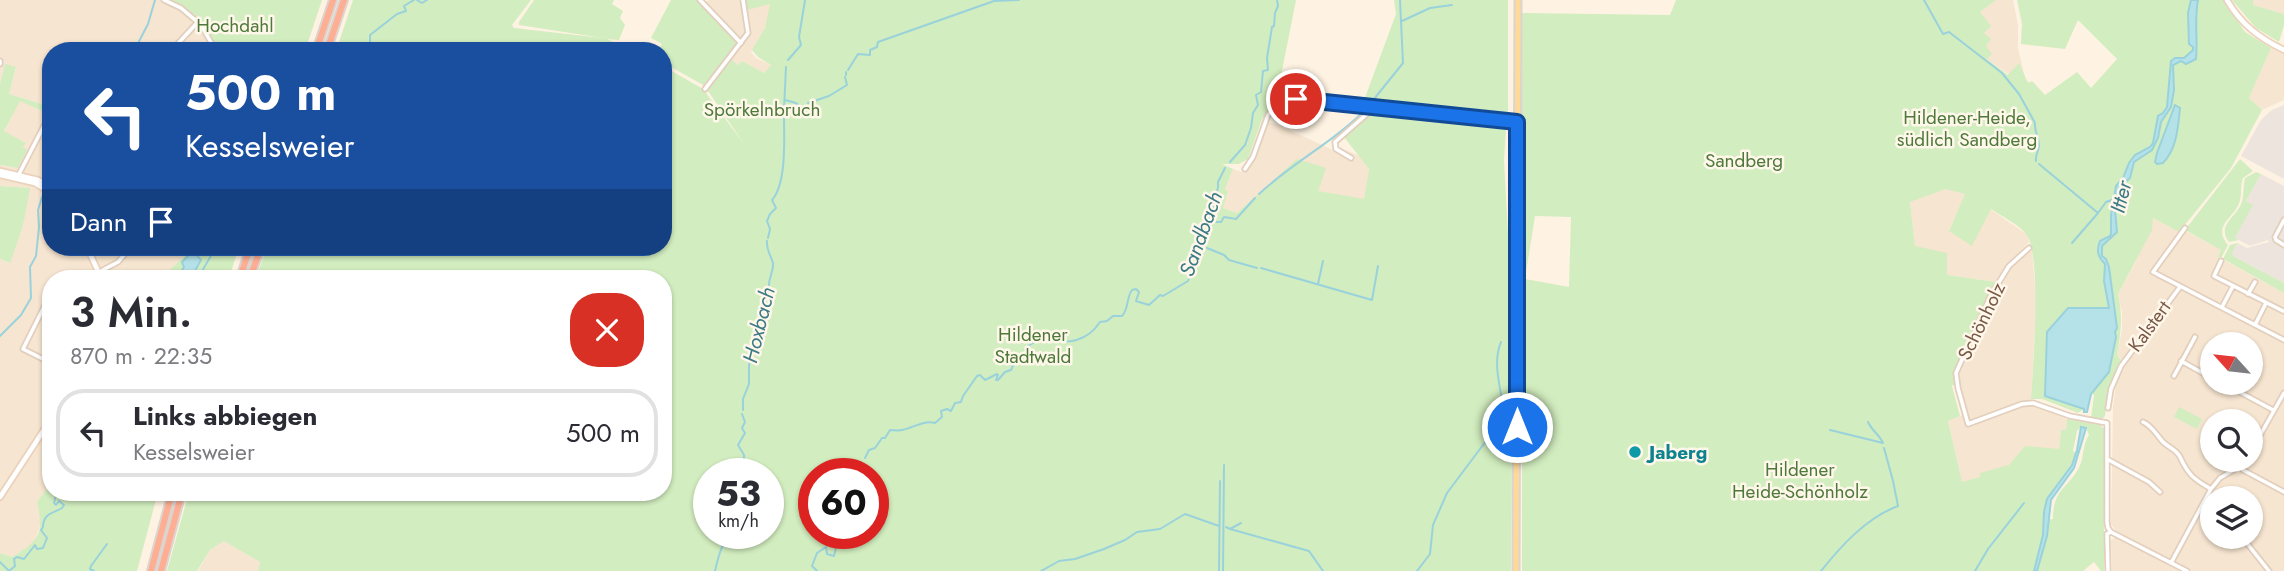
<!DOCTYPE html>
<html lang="de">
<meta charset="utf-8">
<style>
body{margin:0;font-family:Jost,sans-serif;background:#f7f7f7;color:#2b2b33;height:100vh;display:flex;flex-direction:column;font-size:26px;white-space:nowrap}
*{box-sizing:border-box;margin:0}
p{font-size:23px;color:#7c7c81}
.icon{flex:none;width:38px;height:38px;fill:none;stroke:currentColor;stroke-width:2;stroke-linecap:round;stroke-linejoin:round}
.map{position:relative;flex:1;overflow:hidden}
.side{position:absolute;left:42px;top:270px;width:630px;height:231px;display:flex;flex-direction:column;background:#fff;border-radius:28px;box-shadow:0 2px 5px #0004}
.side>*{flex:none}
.banner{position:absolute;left:42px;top:42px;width:630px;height:214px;border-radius:28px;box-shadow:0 2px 5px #0004;background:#1a4fa0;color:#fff;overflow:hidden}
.needle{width:46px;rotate:297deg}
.tools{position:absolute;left:2200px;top:332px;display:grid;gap:14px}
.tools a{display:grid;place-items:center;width:63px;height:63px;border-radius:50%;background:#fff;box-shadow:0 2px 5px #0004;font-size:35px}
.speed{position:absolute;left:693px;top:458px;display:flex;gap:14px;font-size:35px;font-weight:700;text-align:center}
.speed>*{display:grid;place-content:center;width:91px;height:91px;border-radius:50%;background:#fff;box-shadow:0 2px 5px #0004;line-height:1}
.speed small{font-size:18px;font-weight:400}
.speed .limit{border:10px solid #d22;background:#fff;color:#111}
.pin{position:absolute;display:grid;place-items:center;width:60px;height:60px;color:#fff;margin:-30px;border:4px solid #fff;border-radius:50%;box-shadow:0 2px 7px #0007}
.me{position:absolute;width:77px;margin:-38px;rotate:0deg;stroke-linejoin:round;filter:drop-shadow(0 0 5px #0008)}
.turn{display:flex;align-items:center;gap:24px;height:147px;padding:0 28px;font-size:32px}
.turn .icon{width:91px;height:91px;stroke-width:2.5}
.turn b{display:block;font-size:49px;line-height:60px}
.then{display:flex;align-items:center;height:66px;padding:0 28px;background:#0003;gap:14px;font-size:26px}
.round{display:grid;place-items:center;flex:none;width:74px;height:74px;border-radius:28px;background:#f7f7f7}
.summary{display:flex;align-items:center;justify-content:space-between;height:119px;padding:0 28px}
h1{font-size:42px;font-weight:600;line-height:52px}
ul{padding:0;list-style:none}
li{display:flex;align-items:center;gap:21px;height:88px;margin:0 14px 10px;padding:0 14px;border:4px solid #e1e1e2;border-radius:28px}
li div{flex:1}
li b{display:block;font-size:26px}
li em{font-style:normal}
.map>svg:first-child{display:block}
</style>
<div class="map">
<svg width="2284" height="571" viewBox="0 0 2284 571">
<rect width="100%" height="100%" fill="#fef3e2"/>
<!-- residential -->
<path fill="#f6e5d0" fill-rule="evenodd" d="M0,0H172L194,14L219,51H51V247H194L161,278H51V487H48L37,502L41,522L34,544L12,557L0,553V259L9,263L23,226L29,188L0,186V165L18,168L25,142L4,132L20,100L41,111L45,105L9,94L16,68L5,65L0,84Z
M709,0H742L744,10L771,3L765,29L751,52L756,58L771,65L764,73L742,61L738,65L730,58L743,43L705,2Z
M1996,0H2013L2018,25V48L2025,78L2029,83H2021L1987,59L1980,12Z
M2253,0H2284V14L2252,5Z
M2271,48L2284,54V100L2262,110L2249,98Z
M1266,122L1276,124L1333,150L1338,147L1360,156L1369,169L1364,200L1317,191L1297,160L1237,213L1223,208L1228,191L1225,189L1233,169L1245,173L1254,157Z
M1948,188L1966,194L1949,230L1990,209L2028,235L2029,242L2006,265L1996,282L1946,275L1915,246L1910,202Z
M2153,218L2179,232L2182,229L2221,250L2218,257L2284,293V571H2191L2116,531L2111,524L2113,407L2116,385L2126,364L2117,355L2122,330V312L2118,294L2134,265ZM2212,345H2250V383H2212ZM2212,422H2250V460H2212ZM2212,499H2250V537H2212Z
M2032,248L2036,302L2031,405L2067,419L2066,430H2061L2059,449H2025L2011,467L1962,483L1948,420L1966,414L1958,378L1959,371L1995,291L2009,269Z
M2116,537L2143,551L2179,571H2112L2111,540Z
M224,541L260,562L258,571H198L210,550Z"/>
<!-- industrial -->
<path fill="#ede5dd" d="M2284,105V179L2241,156L2261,120L2272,110Z
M2261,174L2284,186V283L2233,256L2231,253L2236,245L2239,244L2247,248L2269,242L2268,240L2250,246L2235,238L2252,205L2246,201Z"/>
<!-- green -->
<path fill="#d2edbf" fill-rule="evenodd" d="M172,0H322L305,51H219L194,14Z
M353,0H531L512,25L514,28L603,38L519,25V22L534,0H614L612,4L623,11L620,18L625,25L619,40L607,39L633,51H336Z
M671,0H697L738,42L739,44L705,86L671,67L670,70L703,89L744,144L706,88L730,58L738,65L742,61L764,73L771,65L758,57L752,50L765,28L770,4L747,10L745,0H1296L1278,91L1283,93L1262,119L1248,159L1239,164H1222L1233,169L1225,189L1228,191L1223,208L1237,213L1297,159L1326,168L1318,191L1364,199L1369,169L1344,137L1373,110L1495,124L1506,127L1504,161L1513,324L1511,571H258L260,562L224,541L210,550L197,571H167L189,492H663V278H256L267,247H663V65H668L663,62V51H658L662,44L651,38ZM709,474H768V534H709ZM814,474H873V534H814Z
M1394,0H1508V111L1505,115H1486L1363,103L1396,14Z
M1676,0H1996L1980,12L1991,26L1984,33L1991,39L1986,46L1992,54L1987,59L2008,75L2019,63L2028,83L2032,81L2045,95L2077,72L2091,88L2117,59L2078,20L2065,49L2021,44L2022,24L2017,0H2224L2245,32L2271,48L2249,98L2262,110L2231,168L2179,232L2153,218L2152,230L2118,294C2123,316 2121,333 2117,355L2121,360L2108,393L2105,416L2102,419L2091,418L2094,396L2091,388L2084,409L2078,413L2042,399H2031C2033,370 2042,252 2026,234C2018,224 2001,216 1991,209L1972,246L1949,231L1965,194L1946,189L1910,202L1915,246L1947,253V275L1996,282C1985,301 1951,366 1955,384L1952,386L1960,416L1948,421L1962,482L1980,477V473L2009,465L2025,446L2059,449L2061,430H2066L2067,419L2100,425L2104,429V571H2101L2094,562L2083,571H1522V13L1670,15ZM1535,216L1571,217L1569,287L1525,279ZM2081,427H2086L2089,435C2083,444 2084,453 2081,463C2071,488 2053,486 2053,519L2044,520C2046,511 2047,500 2052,492C2060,478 2071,469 2076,453L2073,451L2077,431Z
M2232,0H2253V5L2284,14V25L2279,42L2256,28Z
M5,64L16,67L9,94L45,105L42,111L20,101L4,131L26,143L23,147L27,150L18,168L0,165V84Z
M2240,159L2253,171L2243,178C2240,185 2242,193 2240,200C2236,218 2211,224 2228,245L2221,258L2218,257L2221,250L2185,230Z
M2256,172L2261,174L2246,201L2253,205L2235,238L2239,240L2229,242C2216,225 2237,217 2242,202C2244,194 2243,186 2245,178Z
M0,186L30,188L23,226L10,263L0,259Z
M2237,243L2239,244L2236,245L2232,253L2233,256L2284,283V293L2223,259L2230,245Z
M194,247H239L229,278H161Z
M2179,407L2202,419L2197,429L2174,417Z
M48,487H51V492H158L137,571H0V553L12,557C40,540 44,534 37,502Z"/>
<!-- water -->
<path fill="#b5e2e9" stroke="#9ad2dc" stroke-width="2" d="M2191,0H2198C2194,20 2198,38 2196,59L2186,64L2181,61L2173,65L2174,90L2171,107L2161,122L2158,138L2152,150L2134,162L2130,178L2120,187L2118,191L2115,210L2117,232L2102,246V256L2106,259L2109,267L2117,328L2115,332L2116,337L2109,372L2091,394L2087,412H2084V409L2045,396L2047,332L2068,308H2109L2104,281L2105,264C2098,257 2096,251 2100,241L2110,236L2111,234V215L2116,186L2123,178L2129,163L2135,155L2150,147L2153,143L2158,116L2163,113L2167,107L2171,61L2175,58H2184L2193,50V47L2189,44L2188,13Z
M2175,105L2180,108C2178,127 2177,149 2163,163L2157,164L2155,162L2157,153Z
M193,251L201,260L191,278H186L181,272L184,267L182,262Z
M2081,427L2086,428L2074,468L2051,500L2047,536L2037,571H2034L2043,535L2044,512L2047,499L2072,465L2077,450Z"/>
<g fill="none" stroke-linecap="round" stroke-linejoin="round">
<!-- stream -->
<path stroke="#9ad2dc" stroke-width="2" d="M417,0L422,3L427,0
M1924,0L1943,34L1949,32L2002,73L2019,94L2035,123C2034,131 2039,138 2039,145C2039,151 2035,155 2036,161
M1402,21L1430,8L1452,5
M134,51L148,24L155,0
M377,51L370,44V35L397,14L406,11L404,6L414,0
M788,60L801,45L799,37L805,0
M848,70L858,54L870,55V50L877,47L878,42L994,1L1019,0
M846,72V75
M785,100L796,103L800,106
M808,103L829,96L847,85L845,77
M1370,104L1403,63L1400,0
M784,109L786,67
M1230,162L1245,145L1251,128L1253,113L1258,105L1256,95L1261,92L1263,71L1268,70L1267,58L1272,27L1274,26L1275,13L1278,6L1277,0
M2039,164L2098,213L2106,202L2112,200L2114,202
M1259,194C1293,162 1334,142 1367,108
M1216,222H1221L1224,217L1236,219L1255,198
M1208,230L1213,223
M768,238L770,229L767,221L770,214L776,208L772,200C787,183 784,138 784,116
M2072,243L2098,213
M1207,248L1224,255L1229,260L1257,268
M1261,268L1372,300L1378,266
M198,278L216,247
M1318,284L1323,261
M0,336L21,315L31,298L30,267L36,256L39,227L38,210L42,197
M1017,359L1024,358L1025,348L1036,341L1044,339L1050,334C1065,349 1089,339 1100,322L1107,321L1113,316H1122C1129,309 1126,298 1132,290L1136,289L1139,292L1136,301L1149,305L1160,295L1163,296L1188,281L1208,230L1207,223L1214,211L1213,202L1218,188V182L1225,168
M743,410V399L749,384V365L769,287C768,278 774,272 773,263C771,256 766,249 767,241
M1868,422C1872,431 1879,434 1883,443
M1830,430L1883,443
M865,458L869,450L875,448L882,438H885L890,430C894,430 898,431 902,430C914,428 922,420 935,423L942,417L941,411L947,409L951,411L955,403L961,402L963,396L977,376L980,375L985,380L997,374L998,375L996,380H998L1005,372L1011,370L1015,361
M730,474V472L744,460V455L738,445L745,433L742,428L745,422L742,414
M855,474L860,462
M1226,527L1230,529L1241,523
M1230,529L1309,551L1323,571
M0,562L9,571L15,566L14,559L17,557L24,559L35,545L37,549L43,548L47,538L41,530L43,527C43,513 54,513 62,508L64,505L59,501L56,505L54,503L56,495L63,492
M94,571L90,569L91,566L107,544
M715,571C717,562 719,553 723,545L727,546V544L733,543L731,538L734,534
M817,571L812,566L817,553L826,547L827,554L834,556L836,548L843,543L841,534
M1041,571L1059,561L1075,559L1104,549L1125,540L1137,532L1160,529L1185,514L1219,526
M1219,571L1220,481
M1223,571L1224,465
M1417,571L1430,554L1433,525L1447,493L1504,417C1503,392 1491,366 1501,342
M1821,571C1841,546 1866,518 1898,506L1893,481L1884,448
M1975,571L1988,549L2024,503"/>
<!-- street casing -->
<g stroke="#e3cfbd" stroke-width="7">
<path id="street" d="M164,0L181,8L201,25L216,51
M700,0L741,43
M171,51L197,23
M0,61V64
M705,89L748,33L743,0
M1351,158L1336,149L1335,142L1375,107
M1245,169L1253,157L1268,115L1275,107L1288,100L1362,105L1517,122
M18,176L51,112
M2284,220L2275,237L2276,240L2284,245
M2185,228L2153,272L2284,340
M158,247H160
M2029,248L2009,266L1991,295L1956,373L1958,388L1968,424L2022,404L2033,403L2070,416L2107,423V522L2108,528L2111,532L2107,534
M2221,261L2214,276L2283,311
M99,272L118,262L131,247
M51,293L23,349L51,363
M2248,294L2255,282
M2222,307L2233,286
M2255,325L2266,303
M2181,361L2212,378
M2174,376L2195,337
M2223,383L2273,410
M2108,408L2111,389L2121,366L2180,287
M2143,422C2152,426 2156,434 2163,442C2168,447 2177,450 2180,457C2188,474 2193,479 2211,489
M2250,453L2284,393
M2107,459L2149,482L2160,492
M2240,466L2243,470L2284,492
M2111,532L2187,571
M2107,535L2108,571
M2242,537L2269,571
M2171,563L2211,489L2220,478L2240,466L2244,460"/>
</g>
<!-- secondary casing -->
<g stroke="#ebd2bc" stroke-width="8">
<path id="secondary" d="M2227,0C2241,24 2259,38 2284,50
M0,171L38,180L51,188
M0,175L35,183L51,193
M87,247L101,278
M0,497L51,419"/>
</g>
<!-- primary casing -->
<g stroke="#dcd4cf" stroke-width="9">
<path id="primary" d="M1516,571L1518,0"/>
</g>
<!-- highway casing -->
<g stroke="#dcd4cf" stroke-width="10">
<path id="highway" d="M316,51L333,0
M327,51L344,0
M240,278L250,247
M250,278L261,247
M151,571L172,492
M161,571L182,492"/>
</g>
<!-- street -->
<use href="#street" stroke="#fff" stroke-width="3.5"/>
<!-- secondary -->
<use href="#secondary" stroke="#fff" stroke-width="4.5"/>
<!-- primary -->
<use href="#primary" stroke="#ffd998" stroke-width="5"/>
<!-- highway -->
<use href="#highway" stroke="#feaf93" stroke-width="6"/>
</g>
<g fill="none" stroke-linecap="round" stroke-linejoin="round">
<!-- route casing -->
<g stroke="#114b97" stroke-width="18">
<path id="route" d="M1296,99L1517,122V427"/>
</g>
<!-- route -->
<use href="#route" stroke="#1a73e8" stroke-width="12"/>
</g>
<!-- markers -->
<circle fill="#0f9aa8" stroke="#fff7ea" stroke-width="2.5" cx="1635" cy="452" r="7"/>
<g text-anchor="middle" stroke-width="5" stroke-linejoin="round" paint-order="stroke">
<!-- park labels -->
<g font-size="19" fill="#4d793b" stroke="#fff7ea">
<text x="235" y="32">Hochdahl</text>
<text x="762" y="116">Spörkelnbruch</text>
<text x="1967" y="124">Hildener-Heide,<tspan x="1967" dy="22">südlich Sandberg</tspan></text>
<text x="1744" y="167">Sandberg</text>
<text x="1033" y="341">Hildener<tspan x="1033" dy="22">Stadtwald</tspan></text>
<text x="1800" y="476">Hildener<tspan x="1800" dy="22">Heide-Schönholz</tspan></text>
</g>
<!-- street labels -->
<g font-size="19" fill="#785846" stroke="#fff7ea">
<text transform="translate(1981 321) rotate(-64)" y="7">Schönholz</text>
<text transform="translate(2149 326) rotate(-54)" y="7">Kalstert</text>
</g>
<!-- culture labels -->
<g font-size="19" font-weight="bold" fill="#0d838f" stroke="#fff7ea" text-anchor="start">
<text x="1649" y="459">Jaberg</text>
</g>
<!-- water labels -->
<g font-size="21" font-style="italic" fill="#3b7a86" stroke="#fff7ea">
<text transform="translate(2121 197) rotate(-76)" y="7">Itter</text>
<text transform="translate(1201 234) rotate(-70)" y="7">Sandbach</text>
<text transform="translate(759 325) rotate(-76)" y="7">Hoxbach</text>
</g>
</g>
</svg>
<div class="tools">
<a><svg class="needle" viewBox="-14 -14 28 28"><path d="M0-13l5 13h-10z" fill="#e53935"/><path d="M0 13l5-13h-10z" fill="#7c7c81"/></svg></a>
<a><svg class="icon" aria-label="search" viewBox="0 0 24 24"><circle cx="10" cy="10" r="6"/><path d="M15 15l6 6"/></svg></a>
<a><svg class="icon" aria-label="layers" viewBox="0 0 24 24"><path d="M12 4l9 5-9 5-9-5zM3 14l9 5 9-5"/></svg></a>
</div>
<div class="speed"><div>53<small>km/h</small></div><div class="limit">60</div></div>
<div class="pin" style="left:1296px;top:99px;background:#d93025"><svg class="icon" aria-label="arrive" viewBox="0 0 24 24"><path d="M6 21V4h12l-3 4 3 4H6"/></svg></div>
<svg class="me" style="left:1517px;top:427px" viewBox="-20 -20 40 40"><circle r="17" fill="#1a73e8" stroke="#fff" stroke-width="3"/><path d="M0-11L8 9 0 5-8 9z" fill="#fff"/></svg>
<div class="banner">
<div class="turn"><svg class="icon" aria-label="left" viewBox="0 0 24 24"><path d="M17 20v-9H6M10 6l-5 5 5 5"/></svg><div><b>500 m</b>Kesselsweier</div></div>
<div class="then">Dann<svg class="icon" aria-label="arrive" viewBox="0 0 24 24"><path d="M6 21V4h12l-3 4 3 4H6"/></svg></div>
</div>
<section class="side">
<div class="summary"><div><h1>3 Min.</h1><p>870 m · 22:35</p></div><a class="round" style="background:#d93025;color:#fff"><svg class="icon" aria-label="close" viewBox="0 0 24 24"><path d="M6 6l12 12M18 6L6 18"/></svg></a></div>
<ul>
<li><svg class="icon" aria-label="left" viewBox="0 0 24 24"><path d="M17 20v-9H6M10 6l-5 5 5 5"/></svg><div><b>Links abbiegen</b><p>Kesselsweier</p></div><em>500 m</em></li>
</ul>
</section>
</div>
